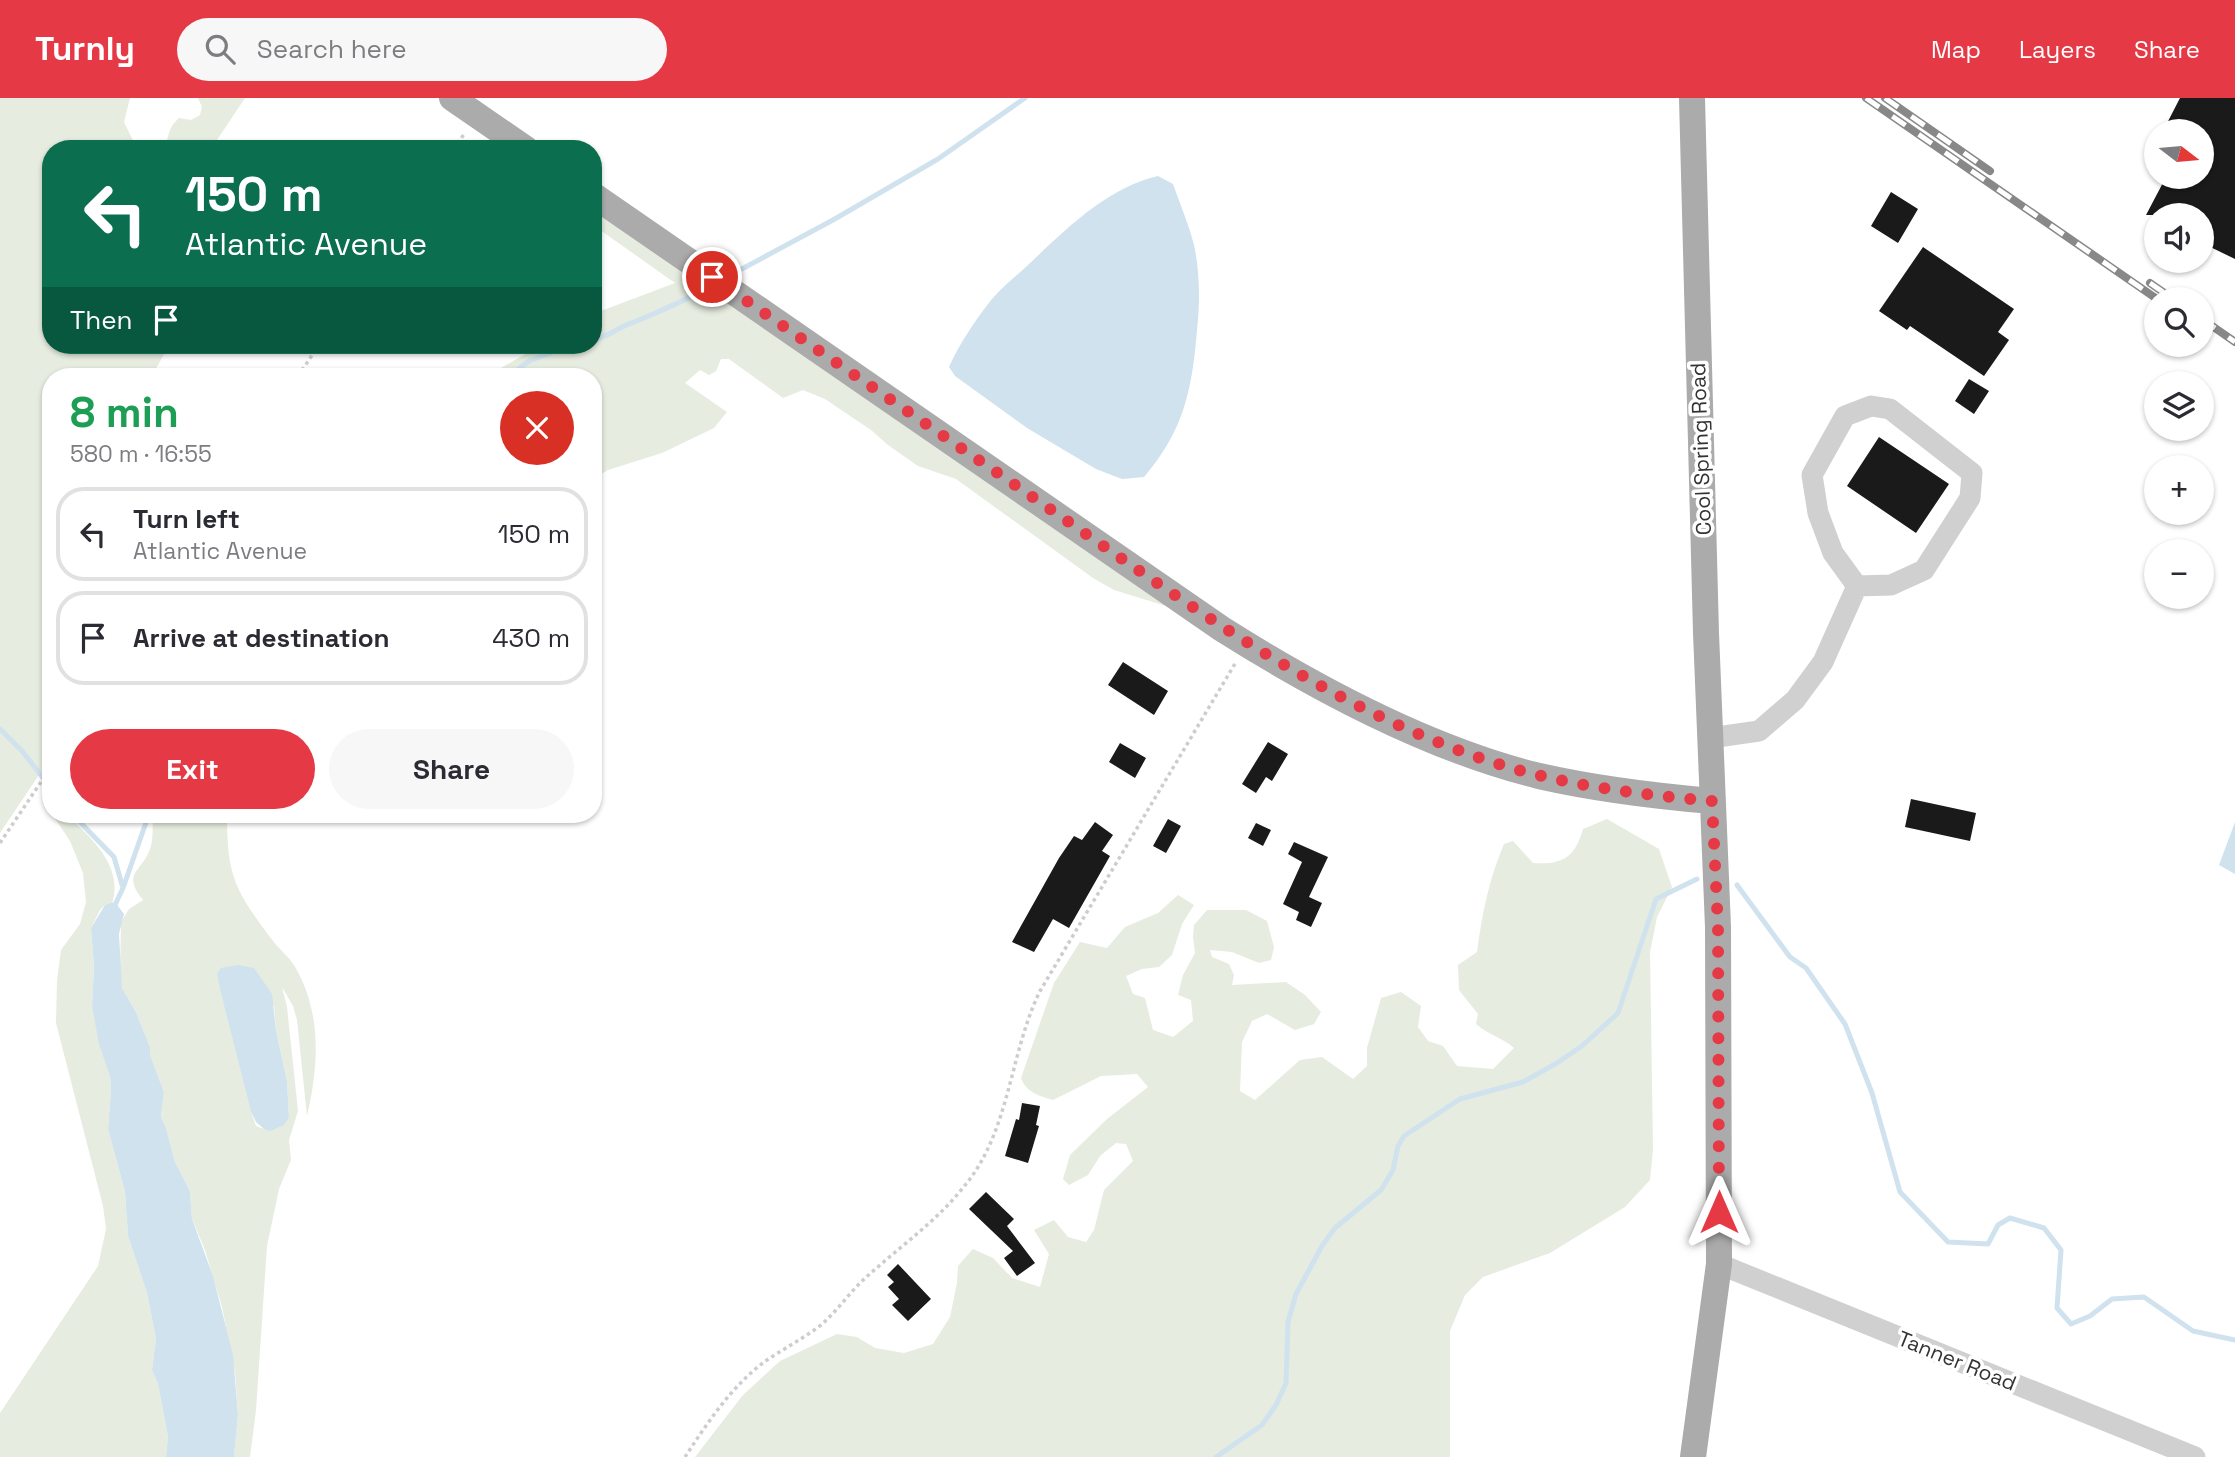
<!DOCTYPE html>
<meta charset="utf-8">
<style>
body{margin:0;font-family:"Space Grotesk",sans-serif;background:#f7f7f7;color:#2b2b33;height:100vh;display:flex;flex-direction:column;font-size:26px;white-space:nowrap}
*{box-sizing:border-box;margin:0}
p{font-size:23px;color:#7c7c81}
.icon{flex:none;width:38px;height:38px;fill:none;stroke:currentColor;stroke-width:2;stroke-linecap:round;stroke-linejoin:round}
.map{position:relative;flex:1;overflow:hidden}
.details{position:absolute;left:42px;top:270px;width:560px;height:455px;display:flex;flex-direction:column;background:#fff;border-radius:28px;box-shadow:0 2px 5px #0004}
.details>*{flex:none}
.guide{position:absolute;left:42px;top:42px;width:560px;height:214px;border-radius:28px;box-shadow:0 2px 5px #0004;background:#0b6e4f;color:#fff;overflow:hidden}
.needle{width:46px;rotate:106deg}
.controls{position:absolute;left:2144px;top:21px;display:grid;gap:14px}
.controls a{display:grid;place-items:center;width:70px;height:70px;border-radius:50%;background:#fff;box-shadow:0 2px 5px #0004;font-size:35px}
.pin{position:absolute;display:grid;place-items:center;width:60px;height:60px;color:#fff;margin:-30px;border:4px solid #fff;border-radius:50%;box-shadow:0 2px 7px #0007}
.me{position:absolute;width:77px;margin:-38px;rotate:0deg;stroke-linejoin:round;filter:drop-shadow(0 0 5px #0008)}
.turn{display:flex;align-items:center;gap:24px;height:147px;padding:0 28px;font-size:32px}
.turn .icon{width:91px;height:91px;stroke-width:2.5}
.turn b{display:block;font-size:49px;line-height:60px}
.then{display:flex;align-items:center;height:66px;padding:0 28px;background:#0003;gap:14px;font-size:26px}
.round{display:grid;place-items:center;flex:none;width:74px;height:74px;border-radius:37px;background:#f7f7f7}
.summary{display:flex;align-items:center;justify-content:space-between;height:119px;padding:0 28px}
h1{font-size:42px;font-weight:800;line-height:52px;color:#1e9e55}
.primary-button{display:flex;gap:14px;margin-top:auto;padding:14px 28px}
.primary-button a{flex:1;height:80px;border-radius:42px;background:#e63946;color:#fff;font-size:28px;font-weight:800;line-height:80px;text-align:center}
.primary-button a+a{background:#f7f7f7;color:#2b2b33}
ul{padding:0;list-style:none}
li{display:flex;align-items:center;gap:21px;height:94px;margin:0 14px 10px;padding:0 14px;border:4px solid #e1e1e2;border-radius:28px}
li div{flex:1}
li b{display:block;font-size:26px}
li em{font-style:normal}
header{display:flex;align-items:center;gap:42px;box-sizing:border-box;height:98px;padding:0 35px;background:#e63946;color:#fff}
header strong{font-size:33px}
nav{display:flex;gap:38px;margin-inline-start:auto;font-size:24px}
.search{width:490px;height:63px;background:#f7f7f7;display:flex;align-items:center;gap:18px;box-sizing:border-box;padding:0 24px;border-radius:38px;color:#7c7c81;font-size:26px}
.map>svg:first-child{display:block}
</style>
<header>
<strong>Turnly</strong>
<div class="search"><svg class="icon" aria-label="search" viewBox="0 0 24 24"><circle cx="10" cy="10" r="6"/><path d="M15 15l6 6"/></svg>Search here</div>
<nav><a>Map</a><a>Layers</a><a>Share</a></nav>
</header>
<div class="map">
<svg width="2235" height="1359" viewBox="0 0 2235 1359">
<rect width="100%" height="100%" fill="#fff"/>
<!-- green -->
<path fill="#e6ecdf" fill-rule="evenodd" d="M0,0H130L124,24L137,51H51V247H169L152,278H51V659L0,735Z
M198,0H245L211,51H165C169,37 168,30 179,20L191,22L200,17L202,9Z
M593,111L1179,512L1114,492L1093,480L956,381L918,368L888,347L871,332L825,301L803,292L783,300L729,261H721L716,273L709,277L700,272L685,285L727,314L714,330L662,355L608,372L593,381V278H487L541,247H593V216L675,185L593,127Z
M52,716H67C91,741 124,767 112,806L105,807L100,812L91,830L94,868L92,908L110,977L111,991L108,1031L125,1094L128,1138L147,1195L156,1241L152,1272L158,1286L168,1339L166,1359H0V1315L98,1168L106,1131L103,1108L56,925L57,883L61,852L80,826L86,804L83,775L70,743Z
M153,716H227C227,780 235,792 273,843C279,851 288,858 294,867C322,914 319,967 307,1018L297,922L293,908L282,889L287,909L298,1013L289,1042L291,1062L279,1091L267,1148L256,1312L250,1359H234L238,1317L235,1274L222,1209L205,1152L192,1121L190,1093L175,1064L166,1030L161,1019L164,994L150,957V949L136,914L122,890L120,875L121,824L129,811L143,802C121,775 142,774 150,751C154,741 152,726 153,716ZM217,876L274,908L276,933L287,983L289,1019L264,1031L256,1028L251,1014Z
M1607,721L1659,751L1672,789L1657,819L1650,854L1653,1051L1650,1082L1625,1109L1550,1155L1483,1179L1465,1197L1450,1233V1359H695L743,1297L780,1263L837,1236L857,1239L875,1250L904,1255L933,1246L950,1219L957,1185L958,1168L973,1151L993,1160L1012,1180L1040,1189L1049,1156L1034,1132L1054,1122L1068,1139L1086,1144L1094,1132L1104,1092L1133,1063L1126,1046L1116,1045L1100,1058L1088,1077L1069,1087L1063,1081L1070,1057L1107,1021L1148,989L1137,976L1101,978L1053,1002C1039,998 1026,994 1021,980L1054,885L1080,844L1107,850L1125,829L1158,815L1178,797L1194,807L1182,826L1172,857L1159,869L1142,871L1126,878L1133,896L1145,900L1153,932L1173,939L1193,923L1191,902L1178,897L1183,877L1195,855L1193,839L1194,827L1207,812H1246L1267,823L1274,849L1271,862L1259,865L1232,854L1210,852L1212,859L1229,866L1234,877L1232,887L1286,884L1305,897L1321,914L1314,926L1295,932L1267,916L1252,923L1242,944L1240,993L1255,1002L1300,962L1322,959L1353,981L1367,968V950L1381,900L1401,894L1421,908L1418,929L1428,943L1443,948L1457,968L1493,971L1514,950C1502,939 1488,937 1476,926L1478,916L1459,892L1458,867L1477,854C1482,816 1489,781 1504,746L1513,743L1533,765C1562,767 1575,760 1583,731Z"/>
<!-- water -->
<path fill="#cfe2ee" d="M1158,78L1173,86C1180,106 1189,127 1194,147C1200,174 1200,205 1197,232C1192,292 1184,332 1144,379L1122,381L1096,371L1027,330L955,278L949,269C959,246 976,221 992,201C1002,189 1015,179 1027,168C1064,133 1106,90 1158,78Z
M2235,724V776L2219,767Z
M115,804L124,816L119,836L122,890L136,914L150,949V957L164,994L161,1019L166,1030L175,1064L190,1093L192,1121L213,1178L233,1257L238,1317L234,1359H166L168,1339L158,1286L152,1272L156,1241L147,1195L128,1138L125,1094L108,1031L111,991L110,978L99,946L92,908L94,868L91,830L105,807Z
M238,867L254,870L272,896L276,933L287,983L289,1019L284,1027L270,1033L264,1031L256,1024L251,1014L220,891L217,876L221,870Z"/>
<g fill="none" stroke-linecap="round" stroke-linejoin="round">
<!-- stream -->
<path stroke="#cfe2ee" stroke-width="5" d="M725,180L833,122L938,61L1025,0
M593,242C607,239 616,231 629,226C657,215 684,203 711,188
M509,278L529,263L572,247
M0,631L22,653L51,690
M72,716L114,759L123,790
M1737,787L1790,859L1806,870L1845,926L1872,995L1900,1094L1948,1144L1988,1146L1998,1127L2010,1120L2044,1130L2061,1152L2057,1210L2071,1226L2090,1218L2112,1201L2144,1199L2193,1233L2235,1242
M114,809L123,790L149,716
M1216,1359L1262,1327L1276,1307L1286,1285L1288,1224L1296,1196L1322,1148L1335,1130L1381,1092L1393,1072L1398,1048L1404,1038L1460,1001L1523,984L1557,965L1582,948L1618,915L1656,801L1697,781"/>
</g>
<!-- building -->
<path fill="#1a1a1a" d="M2180,0H2235V161L2202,145V117H2146L2166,79H2202V33H2163Z
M1891,94L1918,111L1898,145L1871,128Z
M1923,149L2014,211L1998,234L2009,242L1984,278L1910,228L1907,232L1879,213Z
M1969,281L1989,293L1974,316L1955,303Z
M1879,339L1949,386L1916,435L1847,388Z
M1123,564L1168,593L1154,617L1108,587Z
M1268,644L1288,656L1272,683L1266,679L1256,695L1242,686Z
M1120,645L1146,660L1135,680L1109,664Z
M1911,701L1976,715L1970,743L1905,729Z
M1168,721L1181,728L1166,755L1153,748Z
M1095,724L1113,737L1102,753L1110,758L1069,830L1053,821L1034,854L1012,844L1059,760L1074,738L1082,742Z
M1256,725L1271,732L1263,748L1248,740Z
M1294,744L1328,759L1309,799L1322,805L1311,829L1296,822L1299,814L1283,806L1302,764L1288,756Z
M1022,1005L1040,1008L1036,1027L1039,1028L1028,1065L1005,1058L1016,1021L1019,1022Z
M986,1094L1014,1121L1007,1128L1035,1165L1017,1178L1004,1160L1013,1153L969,1111Z
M898,1166L931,1201L908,1223L892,1207L899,1201L888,1189L894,1184L887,1177Z"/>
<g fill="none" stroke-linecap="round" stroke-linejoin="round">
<!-- path -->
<path stroke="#cdcdcd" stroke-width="3.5" stroke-dasharray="3.5 3.5" stroke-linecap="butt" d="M453,51L465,35
M298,278L319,247
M0,745L51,669
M685,1359C708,1324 733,1286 767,1262C785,1250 804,1240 821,1227C836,1214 847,1198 861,1184C895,1152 937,1124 966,1086C1010,1032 1010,954 1040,893L1236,564"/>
<!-- minor -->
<path stroke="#d0d0d0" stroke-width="21" d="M1871,308L1890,311L1972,375L1970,400L1924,472L1891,487L1857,488L1833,455L1818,415L1812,377L1845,318Z
M1710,640L1759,633L1795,602L1823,564L1857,488
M1719,1166L2195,1359"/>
<!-- major -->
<path stroke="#ababab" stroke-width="26" d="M452,0L526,51
M1692,0L1706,535L1718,829L1719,1166L1693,1359
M593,97L1222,531C1317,591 1429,651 1539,678C1596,691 1654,698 1712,703"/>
<!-- rail casing -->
<g stroke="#888" stroke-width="8">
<path id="rail" d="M1866,0L2157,201
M1885,0L1990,73
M2150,185L2173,201
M2202,221L2235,244"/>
</g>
<!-- rail -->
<use href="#rail" stroke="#fff" stroke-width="5" stroke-dasharray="16" stroke-linecap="butt"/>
</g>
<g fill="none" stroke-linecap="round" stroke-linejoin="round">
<!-- route -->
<path stroke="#e63946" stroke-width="12" stroke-dasharray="0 21.6" d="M712,179C832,262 953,344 1073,427C1205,518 1332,610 1486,662C1559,687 1636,696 1712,703L1718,829L1719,1114"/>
</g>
<g text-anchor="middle" stroke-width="7" stroke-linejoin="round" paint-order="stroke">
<!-- street labels -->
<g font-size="21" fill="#333" stroke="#fff">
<text transform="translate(1701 351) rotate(-92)" y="7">Cool Spring Road</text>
<text transform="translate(1957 1263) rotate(22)" y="7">Tanner Road</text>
</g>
</g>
</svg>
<div class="controls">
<a><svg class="needle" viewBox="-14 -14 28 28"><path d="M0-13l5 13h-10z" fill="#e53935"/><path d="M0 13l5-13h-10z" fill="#7c7c81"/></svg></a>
<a><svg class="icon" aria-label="sound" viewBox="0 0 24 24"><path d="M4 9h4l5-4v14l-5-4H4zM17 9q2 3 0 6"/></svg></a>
<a><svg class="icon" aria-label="search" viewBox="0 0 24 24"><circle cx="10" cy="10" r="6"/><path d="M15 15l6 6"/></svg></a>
<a><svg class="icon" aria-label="layers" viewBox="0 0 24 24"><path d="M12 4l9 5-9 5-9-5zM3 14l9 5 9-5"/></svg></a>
<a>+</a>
<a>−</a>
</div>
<div class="pin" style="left:712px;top:179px;background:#d93025"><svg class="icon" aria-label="arrive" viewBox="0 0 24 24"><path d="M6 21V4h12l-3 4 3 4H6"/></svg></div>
<svg class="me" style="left:1719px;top:1114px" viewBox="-20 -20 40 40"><path d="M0-17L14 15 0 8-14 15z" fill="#e63946" stroke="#fff" stroke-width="4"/></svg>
<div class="guide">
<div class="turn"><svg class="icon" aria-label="left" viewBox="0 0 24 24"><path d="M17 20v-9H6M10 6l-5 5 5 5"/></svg><div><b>150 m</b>Atlantic Avenue</div></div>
<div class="then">Then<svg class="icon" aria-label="arrive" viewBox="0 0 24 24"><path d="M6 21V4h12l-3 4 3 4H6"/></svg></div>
</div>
<section class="details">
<div class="summary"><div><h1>8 min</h1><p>580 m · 16:55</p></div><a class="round" style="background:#d93025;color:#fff"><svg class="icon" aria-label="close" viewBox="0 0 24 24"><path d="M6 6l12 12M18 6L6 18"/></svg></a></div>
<ul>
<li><svg class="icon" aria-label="left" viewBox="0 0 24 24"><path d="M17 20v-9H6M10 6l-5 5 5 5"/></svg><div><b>Turn left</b><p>Atlantic Avenue</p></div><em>150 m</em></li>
<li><svg class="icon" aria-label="arrive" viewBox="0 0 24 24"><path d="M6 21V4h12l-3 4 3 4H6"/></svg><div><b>Arrive at destination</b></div><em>430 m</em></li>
</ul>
<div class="primary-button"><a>Exit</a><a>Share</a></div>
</section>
</div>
